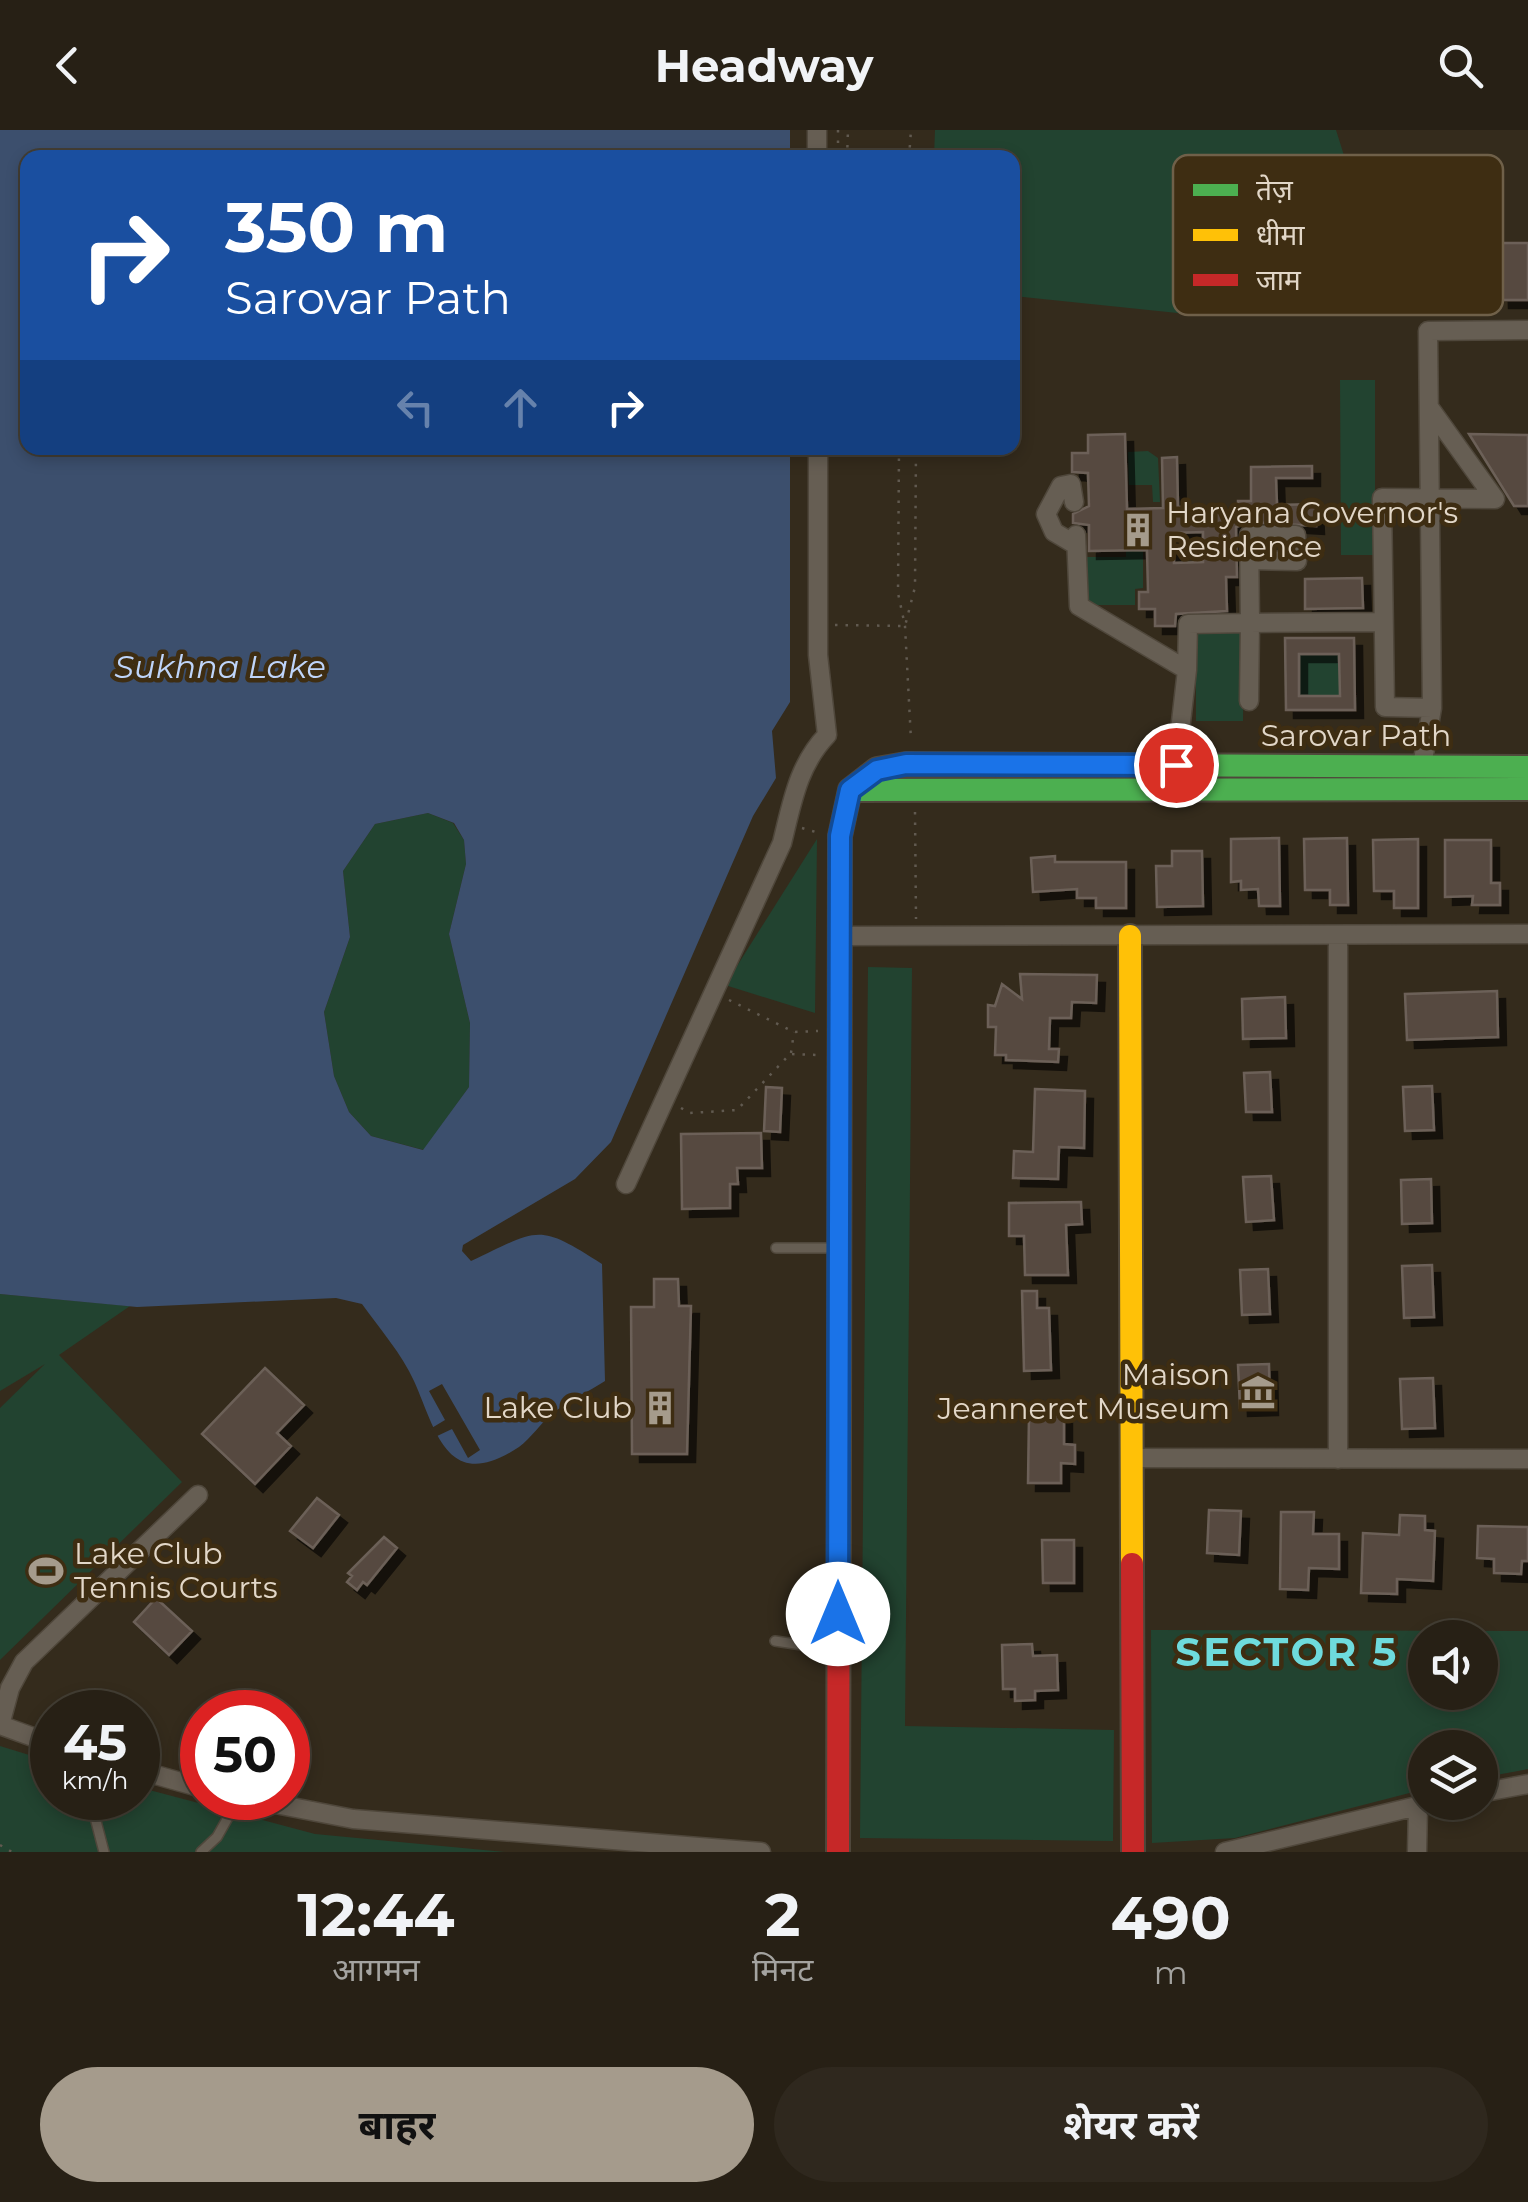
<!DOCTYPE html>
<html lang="hi">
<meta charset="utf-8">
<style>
body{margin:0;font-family:Montserrat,"Noto Sans Devanagari",sans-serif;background:#2f281e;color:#f1f3f6;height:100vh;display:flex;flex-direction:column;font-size:38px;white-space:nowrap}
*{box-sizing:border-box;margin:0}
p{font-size:32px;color:#a4a3a0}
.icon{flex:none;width:55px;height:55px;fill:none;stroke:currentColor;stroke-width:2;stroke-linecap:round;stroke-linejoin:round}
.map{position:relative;height:1722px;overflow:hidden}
.sheet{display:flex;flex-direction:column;background:#272015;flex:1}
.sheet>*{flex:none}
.top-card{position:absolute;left:20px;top:20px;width:1000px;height:305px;border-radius:20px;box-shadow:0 5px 15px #0003,0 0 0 2px #433e34;background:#1a4fa0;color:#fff;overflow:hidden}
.buttons{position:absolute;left:1408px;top:1490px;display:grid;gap:20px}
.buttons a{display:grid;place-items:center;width:90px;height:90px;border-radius:50%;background:#272015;box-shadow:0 5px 15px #0003,0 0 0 2px #433e34;font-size:50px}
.speed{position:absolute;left:30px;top:1560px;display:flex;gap:20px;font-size:50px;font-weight:700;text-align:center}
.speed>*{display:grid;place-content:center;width:130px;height:130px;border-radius:50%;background:#272015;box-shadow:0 5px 15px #0003,0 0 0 2px #433e34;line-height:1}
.speed small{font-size:25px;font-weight:400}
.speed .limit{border:15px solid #d22;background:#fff;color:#111}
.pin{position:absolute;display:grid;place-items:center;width:85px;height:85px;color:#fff;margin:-42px;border:5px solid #fff;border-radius:50%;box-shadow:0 2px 10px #0007}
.me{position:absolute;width:110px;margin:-55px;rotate:0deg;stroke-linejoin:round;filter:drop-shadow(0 0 8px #0008)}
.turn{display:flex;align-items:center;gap:35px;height:210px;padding:0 40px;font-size:45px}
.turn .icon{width:130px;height:130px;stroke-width:2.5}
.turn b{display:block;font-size:70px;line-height:85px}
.lanes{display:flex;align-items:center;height:95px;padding:0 40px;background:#0003;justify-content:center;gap:50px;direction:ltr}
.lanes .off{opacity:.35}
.eta{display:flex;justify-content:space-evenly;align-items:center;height:170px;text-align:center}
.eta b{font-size:60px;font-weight:700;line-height:70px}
.button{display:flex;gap:20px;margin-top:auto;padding:20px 40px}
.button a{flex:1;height:115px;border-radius:60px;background:#a59b8c;color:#111;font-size:40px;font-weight:700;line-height:115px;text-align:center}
.button a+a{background:#2f281e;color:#f1f3f6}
header{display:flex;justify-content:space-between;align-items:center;height:130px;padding:0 40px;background:#272015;font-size:45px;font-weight:700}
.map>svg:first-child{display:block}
</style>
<header><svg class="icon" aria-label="back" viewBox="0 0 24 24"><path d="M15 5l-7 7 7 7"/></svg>Headway<svg class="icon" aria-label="search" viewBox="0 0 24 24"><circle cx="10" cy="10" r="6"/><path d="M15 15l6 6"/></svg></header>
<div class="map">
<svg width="1528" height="1722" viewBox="0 0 1528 1722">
<defs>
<filter id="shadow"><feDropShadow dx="8" dy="8" stdDeviation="0" flood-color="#0009"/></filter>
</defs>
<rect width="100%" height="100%" fill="#342b1c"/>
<!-- green -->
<path fill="#224330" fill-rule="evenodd" d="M935,0H1336L1358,70L1330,116L1187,184L1013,166L1012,28L934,27Z
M1340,250H1375V425H1341Z
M1148,321L1158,328L1160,372H1153L1152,355H1129L1128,322Z
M1126,408H1143V458L1135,459V475H1086L1085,427H1126Z
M1196,501H1244L1243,591H1196Z
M1339,524L1340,566H1299V525Z
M428,683L453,693L464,710L466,734L449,804L470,893L469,957L424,1020L371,1006L349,982L334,946L324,882L350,807L343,741L375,694Z
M817,709L815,883L725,855Z
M868,837L912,838L905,1596L1114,1600L1113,1711L860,1708Z
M0,1164L130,1176L59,1225L182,1352L0,1530V1278L45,1234L0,1261Z
M1151,1500L1528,1501V1639L1480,1648V1618H1425V1659L1235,1708L1152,1713ZM1425,1508H1480V1562H1425Z
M0,1616L52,1632V1668H138V1657L315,1704L505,1722H0Z"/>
<!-- water -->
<path fill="#3c4f6d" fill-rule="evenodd" d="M0,0H790V28H28V318H790V572L772,601L776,648L753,686L611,1012L575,1049L463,1115L462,1121L471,1131C539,1099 537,1092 602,1134L605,1251C588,1262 568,1271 552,1284C540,1294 531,1308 519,1317C447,1365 436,1300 414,1251C402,1224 379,1198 362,1174L336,1168L137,1177L0,1164ZM428,683L454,693L464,710L466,734L449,804L470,893L469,957L423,1020L371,1006L349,982L334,946L324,882L350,807L343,741L375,694Z"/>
<!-- pier -->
<path fill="#342b1c" d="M442,1254L480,1320L468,1328L452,1299L435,1307L430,1299L445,1290L429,1261Z"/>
<!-- building -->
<path fill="#574a41" stroke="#6c6158" stroke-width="2.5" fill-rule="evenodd" filter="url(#shadow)" d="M1499,113H1528V170H1501Z
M1125,304L1127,379L1163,378L1162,328L1177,327L1178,377H1187V381L1238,380V371H1251V337L1312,336V348H1276L1277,375L1315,374L1316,396L1249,392L1236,397L1237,447H1226L1227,481L1176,484L1175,496H1155V479H1139V462H1148L1147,420L1089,421V395L1073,393V384L1089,376L1088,343L1072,342V323H1088V305ZM1203,402V432L1174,433L1173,403Z
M1469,304L1528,305V376H1514Z
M1362,448L1363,478L1305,479V449Z
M1285,508H1354L1355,580H1286ZM1299,524H1339L1340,566H1299Z
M1279,708L1280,776H1259L1258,759L1241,760V751L1231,752V709Z
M1347,708L1348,775H1330V760H1305L1304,709Z
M1418,709V778H1394V761H1374L1373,710Z
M1445,710H1491V753H1500V775H1472L1473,766L1445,767Z
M1172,721H1202L1203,776L1157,777L1156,736H1172Z
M1055,726V732H1126V778H1096V768H1077V759L1033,762L1031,728Z
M1020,844L1097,845L1096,873L1072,872L1071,888H1050L1049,919H1059L1058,932L1006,930V925H995L996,897H988V875L995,876L1002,854L1022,869Z
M1497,861L1498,907L1407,910L1405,864Z
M1285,867L1286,908L1243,909L1242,869Z
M1270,942L1272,982H1246L1244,943Z
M1432,956L1434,1000L1405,1001L1403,957Z
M766,957L782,958L780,1002L764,1001Z
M1035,959L1085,961L1084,1018L1059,1017L1058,1049L1013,1048L1014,1021L1033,1022Z
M761,1003L762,1038H737L738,1054H730V1078L682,1079L681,1004Z
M1271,1046L1274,1090L1246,1092L1243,1047Z
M1431,1049L1432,1093L1402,1094L1401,1050Z
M1081,1072L1082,1094L1066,1095L1068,1145H1025L1024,1106H1009V1073Z
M1432,1135L1434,1187L1404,1188L1402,1136Z
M1268,1139L1270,1184L1242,1185L1240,1140Z
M654,1149H678L679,1176H691L687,1324H632L631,1177H654Z
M1022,1161H1037V1178H1049L1051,1240L1024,1241Z
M1269,1234L1270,1277L1240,1278L1238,1235Z
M265,1238L304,1275L277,1303L291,1316L255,1354L202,1304Z
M1433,1248L1435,1298L1402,1299L1400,1249Z
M1029,1285L1064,1286V1314L1075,1315V1334L1061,1333V1353H1028Z
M317,1368L339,1385L313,1418L290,1401Z
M1209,1380L1241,1381L1239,1425L1207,1423Z
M1281,1382H1314L1313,1404H1339V1439L1309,1438L1308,1460L1280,1459Z
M1400,1385L1425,1386V1400L1435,1401L1433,1451L1397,1449V1464L1361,1463L1363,1403L1399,1405Z
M1478,1396L1528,1397V1431H1522L1521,1444L1494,1443V1429L1477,1428Z
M384,1407L397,1418L367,1455L363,1452L357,1460L347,1452L352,1446L348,1443Z
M1042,1410H1074V1453H1043Z
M156,1468L192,1501L169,1525L134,1492Z
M1032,1514L1033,1526L1057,1525L1058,1560L1035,1561V1570L1015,1571V1559H1003L1002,1515Z"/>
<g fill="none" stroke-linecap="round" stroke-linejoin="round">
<!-- lane casing -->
<g stroke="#4f473b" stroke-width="12">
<path id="lane" d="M776,1118H837
M775,1511L836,1520
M90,1668L104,1722
M201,1722L217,1707L239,1668"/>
</g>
<!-- street casing -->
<g stroke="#4f473b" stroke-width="21">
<path id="street" d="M817,28V0
M1429,277L1495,369L1382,368L1385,577L1432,578
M1074,372L1071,354L1061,356L1046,384L1054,402L1076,415
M1076,405L1079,476L1187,540
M1249,571L1250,493L1383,492
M1176,635L1187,540L1188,494L1250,493L1249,405H1296L1297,431L1250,430
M1422,636L1432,578L1428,201L1528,200
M840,806L1528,804
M626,1054L782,713C792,673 798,635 827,605L818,525V318
M1131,1328L1528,1329
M1338,1329V805
M52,1614L0,1595L10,1558L24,1532L198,1365
M138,1640L202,1658
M1480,1663L1528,1654
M245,1668L353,1689L761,1722
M1225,1722L1434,1672
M1417,1722L1418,1676"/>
</g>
<!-- fast casing -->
<g stroke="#4f473b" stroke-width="26">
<path id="fast" d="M850,660L877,639L906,634L1528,637
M850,660L1528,659
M839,1317L840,706L850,660"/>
</g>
<!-- slow casing -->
<g stroke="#4f473b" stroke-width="26">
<path id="slow" d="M1130,806L1132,1434"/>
</g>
<!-- jam casing -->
<g stroke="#4f473b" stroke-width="26">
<path id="jam" d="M1132,1434L1133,1722
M838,1722L839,1317"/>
</g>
<!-- path -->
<path stroke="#615a50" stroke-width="2.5" stroke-dasharray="2.5 8" stroke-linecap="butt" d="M838,0V28
M847,28L848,0
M909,28L911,0
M899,318L898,463L905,496L911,610
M835,495L905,496L915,457L916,318
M915,682L916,789
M802,698L819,703
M729,870L794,902L818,901
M791,923L794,902
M681,978L690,983L737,980L790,924L818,925
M0,1715L12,1722"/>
<!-- lane -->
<use href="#lane" stroke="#665e53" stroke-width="9"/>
<!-- street -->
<use href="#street" stroke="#665e53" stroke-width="18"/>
<!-- fast -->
<use href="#fast" stroke="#4caf50" stroke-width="22"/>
<!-- slow -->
<use href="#slow" stroke="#ffc107" stroke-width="22"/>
<!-- jam -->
<use href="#jam" stroke="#c62828" stroke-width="22"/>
</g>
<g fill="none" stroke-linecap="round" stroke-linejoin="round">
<!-- route casing -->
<g stroke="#114b97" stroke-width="25">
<path id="route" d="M838,1484L840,706L850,660L877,640L906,634L1176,635"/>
</g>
<!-- route -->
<use href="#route" stroke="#1a73e8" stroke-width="18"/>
</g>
<!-- icons -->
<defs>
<g id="building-bare" transform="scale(2.7)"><path d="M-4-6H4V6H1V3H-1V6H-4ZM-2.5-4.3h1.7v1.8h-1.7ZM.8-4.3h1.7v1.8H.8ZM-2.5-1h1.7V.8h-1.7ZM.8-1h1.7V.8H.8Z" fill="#a59b8c" stroke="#3e2d12" stroke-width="2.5" paint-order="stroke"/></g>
<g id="museum-bare" transform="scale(2.7)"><path d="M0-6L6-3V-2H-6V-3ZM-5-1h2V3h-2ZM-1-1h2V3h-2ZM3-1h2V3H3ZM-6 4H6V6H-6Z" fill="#a59b8c" stroke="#3e2d12" stroke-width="2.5" paint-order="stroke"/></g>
<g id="stadium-bare" transform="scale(2.7)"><path d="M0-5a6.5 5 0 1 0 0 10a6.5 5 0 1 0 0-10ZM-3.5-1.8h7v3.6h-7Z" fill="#a59b8c" stroke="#3e2d12" stroke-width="2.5" paint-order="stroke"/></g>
</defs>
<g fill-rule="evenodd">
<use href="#building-bare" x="1138" y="400"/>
<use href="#museum-bare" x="1258" y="1262"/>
<use href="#building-bare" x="660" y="1278"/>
<use href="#stadium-bare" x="46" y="1441"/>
</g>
<g text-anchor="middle" stroke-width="9" stroke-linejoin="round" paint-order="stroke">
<!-- poi labels -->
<g font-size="30" fill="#e2d7c8" stroke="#3e2d12" text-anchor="start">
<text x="1166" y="393">Haryana Governor's<tspan x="1166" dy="34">Residence</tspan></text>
<text x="1230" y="1255" text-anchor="end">Maison<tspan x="1230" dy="34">Jeanneret Museum</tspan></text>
<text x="632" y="1288" text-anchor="end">Lake Club</text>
<text x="74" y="1434">Lake Club<tspan x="74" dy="34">Tennis Courts</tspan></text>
</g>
<!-- street labels -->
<g font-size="30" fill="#e2d7c8" stroke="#3e2d12">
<text x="1356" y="616">Sarovar Path</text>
</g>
<!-- water labels -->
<g font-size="32" font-style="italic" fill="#bfd5fa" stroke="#3e2d12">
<text x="220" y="548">Sukhna Lake</text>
</g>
<!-- district labels -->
<g font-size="40" font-weight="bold" letter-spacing="2.5" fill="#6edbdd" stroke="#3e2d12">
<text x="1287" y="1536">SECTOR 5</text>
</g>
</g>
<!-- legend -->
<rect x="1173" y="25" width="330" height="160" rx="15" fill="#3e2d12" stroke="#6f6049" stroke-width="2.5"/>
<rect x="1193" y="54" width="45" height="12" fill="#4caf50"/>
<rect x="1193" y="99" width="45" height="12" fill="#ffc107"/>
<rect x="1193" y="144" width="45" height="12" fill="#c62828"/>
<g font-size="28" fill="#e2d7c8">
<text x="1256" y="70">तेज़</text>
<text x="1256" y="115">धीमा</text>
<text x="1256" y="160">जाम</text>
</g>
</svg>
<div class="buttons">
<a><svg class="icon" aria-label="sound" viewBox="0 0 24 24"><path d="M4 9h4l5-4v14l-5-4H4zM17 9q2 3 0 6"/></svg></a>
<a><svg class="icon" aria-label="layers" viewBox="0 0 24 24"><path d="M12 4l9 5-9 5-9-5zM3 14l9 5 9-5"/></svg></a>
</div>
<div class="speed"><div>45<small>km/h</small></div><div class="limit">50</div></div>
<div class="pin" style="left:1176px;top:635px;background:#d93025"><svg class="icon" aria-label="arrive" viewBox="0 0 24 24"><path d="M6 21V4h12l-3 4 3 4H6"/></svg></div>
<svg class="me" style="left:838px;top:1484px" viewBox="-20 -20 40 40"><circle r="19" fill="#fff"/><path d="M0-13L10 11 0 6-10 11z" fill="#1a73e8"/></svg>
<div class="top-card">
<div class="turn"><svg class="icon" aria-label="right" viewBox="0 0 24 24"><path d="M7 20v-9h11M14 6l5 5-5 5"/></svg><div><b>350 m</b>Sarovar Path</div></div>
<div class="lanes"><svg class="icon off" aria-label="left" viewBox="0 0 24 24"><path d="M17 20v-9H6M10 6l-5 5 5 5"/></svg><svg class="icon off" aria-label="ahead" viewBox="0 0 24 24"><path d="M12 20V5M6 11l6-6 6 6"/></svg><svg class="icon" aria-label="right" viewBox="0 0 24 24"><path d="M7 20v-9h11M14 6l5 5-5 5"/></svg></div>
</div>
</div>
<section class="sheet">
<div class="eta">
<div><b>12:44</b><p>आगमन</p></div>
<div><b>2</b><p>मिनट</p></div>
<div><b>490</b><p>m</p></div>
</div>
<div class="button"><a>बाहर</a><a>शेयर करें</a></div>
</section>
